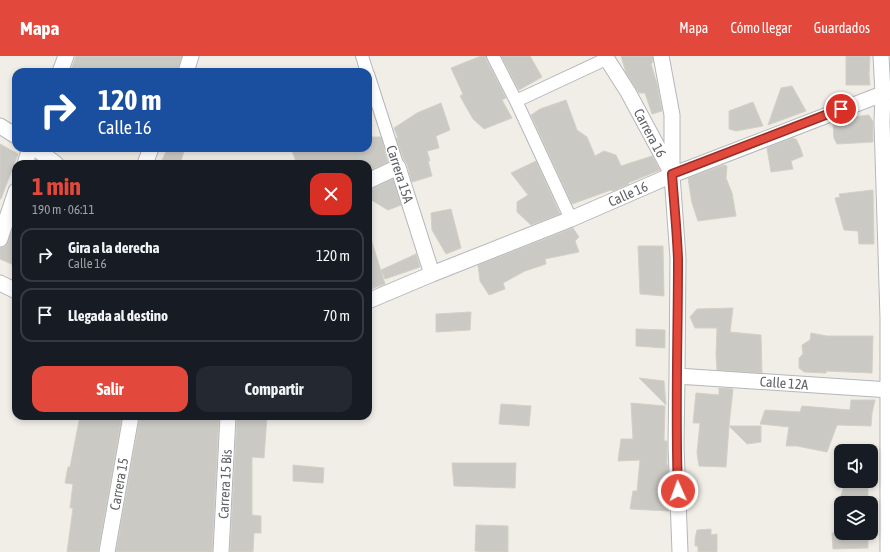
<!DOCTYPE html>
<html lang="es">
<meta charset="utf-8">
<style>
body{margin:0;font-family:"Asap Condensed",sans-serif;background:#242831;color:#f1f3f6;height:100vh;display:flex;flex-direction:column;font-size:15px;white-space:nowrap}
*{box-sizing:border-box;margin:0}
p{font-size:13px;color:#9ea1a6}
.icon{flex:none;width:22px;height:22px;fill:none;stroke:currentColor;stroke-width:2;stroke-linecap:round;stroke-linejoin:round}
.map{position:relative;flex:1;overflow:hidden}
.drawer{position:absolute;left:12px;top:104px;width:360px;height:260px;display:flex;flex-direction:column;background:#171b24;border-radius:12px;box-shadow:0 2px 6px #0003}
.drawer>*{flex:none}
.banner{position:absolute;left:12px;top:12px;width:360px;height:84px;border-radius:12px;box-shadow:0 2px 6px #0003;background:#1a4fa0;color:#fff;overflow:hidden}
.fabs{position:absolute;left:834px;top:388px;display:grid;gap:8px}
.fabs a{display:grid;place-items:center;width:44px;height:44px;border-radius:8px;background:#171b24;box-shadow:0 2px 6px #0003;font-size:20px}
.pin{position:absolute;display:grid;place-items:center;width:34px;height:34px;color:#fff;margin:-17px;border:2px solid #fff;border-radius:50%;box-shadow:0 1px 4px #0007}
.me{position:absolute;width:44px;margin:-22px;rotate:358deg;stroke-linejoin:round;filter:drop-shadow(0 0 3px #0008)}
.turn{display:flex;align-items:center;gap:14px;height:84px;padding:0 20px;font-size:18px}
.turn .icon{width:52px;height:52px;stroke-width:2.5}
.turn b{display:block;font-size:28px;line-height:34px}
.round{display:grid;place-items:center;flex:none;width:42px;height:42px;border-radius:12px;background:#242831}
.headline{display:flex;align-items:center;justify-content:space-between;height:68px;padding:0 20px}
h1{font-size:24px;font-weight:700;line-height:30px;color:#e2483b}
.cta{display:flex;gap:8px;margin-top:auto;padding:8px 20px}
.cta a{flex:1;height:46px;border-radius:12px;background:#e2483b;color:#fff;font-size:16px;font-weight:700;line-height:46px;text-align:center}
.cta a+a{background:#242831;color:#f1f3f6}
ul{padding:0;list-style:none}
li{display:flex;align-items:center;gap:12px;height:54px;margin:0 8px 6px;padding:0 12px;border:2px solid #363941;border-radius:12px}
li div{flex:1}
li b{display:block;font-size:15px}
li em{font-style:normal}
header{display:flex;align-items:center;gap:24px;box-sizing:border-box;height:56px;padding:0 20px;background:#e2483b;color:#fff}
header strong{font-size:19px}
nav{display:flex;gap:22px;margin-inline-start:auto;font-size:14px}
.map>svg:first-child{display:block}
</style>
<header>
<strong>Mapa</strong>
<nav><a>Mapa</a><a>Cómo llegar</a><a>Guardados</a></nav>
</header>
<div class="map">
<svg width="890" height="496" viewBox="0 0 890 496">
<rect width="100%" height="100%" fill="#f0eee7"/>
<!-- building -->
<path fill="#cbc9c4" stroke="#d4d0c5" d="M76,0H182L177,16H70Z
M481,0H486V3L506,42L502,44L512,62L484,73L473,63L460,40L463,38L451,12Z
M501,0H530L542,21L519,34Z
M621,0H652L653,6L651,8L657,28L662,55L652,58L645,37H639L626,17Z
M846,0H870L869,19L870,29H846Z
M792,30L806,55L768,69L781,32Z
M566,44L577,74L587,81L595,100L604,95L616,99L621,110L652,100L660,114L628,127L629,128L613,135L611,134L572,148L531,59L540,53Z
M753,46L763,70L736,75L729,73V55Z
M441,47L450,74L436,80L439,92L427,95L430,105H428L432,120L412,126L407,108L404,104L396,82H398L394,72L417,57Z
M869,59L873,66V86L837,88L834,82L833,67L845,62Z
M368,81H381L388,106L368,115V108H297L291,92H368Z
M792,82L796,83L800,91L803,100L791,105L793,113L771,116L767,92Z
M0,88L18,98L1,143H0Z
M168,92H185L180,108H160Z
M536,105L560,158L531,169L517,156V146L528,139L511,117Z
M724,109L727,110L726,122L732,137L736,160L698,165L692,147L688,122Z
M393,123L401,149L388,154L368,142V134L372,133Z
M873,134L874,188H859L858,175L844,174L835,142L840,141L839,138Z
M451,153L461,192L446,198L432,174L431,157Z
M13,171L16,173V210L0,203V192L6,190L8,186Z
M573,172L579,181L575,185L579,196L545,203L546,208L525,215L503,227L505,233L489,239L480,225L478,209Z
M371,183L385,228L368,234V184Z
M638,190H663L664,240L640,238Z
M416,198L420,211L385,223L381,214Z
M733,252L730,276L761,279L762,317L717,314L716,299L717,272H695L690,261L697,253Z
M471,256L470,274L436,276V258Z
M636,273L665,274V292L636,290Z
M811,277L827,280H873L872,317L826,315V317L804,316L799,312V302L803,298L802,289L810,284Z
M639,322L664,325L666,349Z
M719,332L733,333L729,370H761V386L747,388L729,370L726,411L699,410L697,397L700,367H693L696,337L719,339Z
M851,344H875L872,357L871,370L837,369L827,396L797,390H786L789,371L760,368L765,354L800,356L802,350L850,354Z
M631,347L665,350L664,385H667V409H668V423L667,439H669V455L630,453L633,435H637L640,404L618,405L621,383H633Z
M501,348L531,350L529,370L499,368Z
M80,360H122L98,496H67L73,452H70L73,428L65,427L68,411H70Z
M140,360H155L183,364V360H219L212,496H116Z
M237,360H267L264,402L252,401V459L261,460V477H254L253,496H230Z
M452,407H516L515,432L454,430Z
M293,409L324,412L323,427L293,425Z
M844,429H868V447H839Z
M476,469L508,470V496H483L475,495Z
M711,473V479L717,478V496H698V490H695V483L697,474Z
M832,477H868V492L833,493Z"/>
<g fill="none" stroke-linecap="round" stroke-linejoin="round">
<!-- pedestrian casing -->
<g stroke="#b4b7bb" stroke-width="14">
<path id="pedestrian" d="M362,0L367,16
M493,0L516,45L571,163
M368,18L398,111
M516,45L606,3"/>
</g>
<!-- minor casing -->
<g stroke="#b4b7bb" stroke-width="17">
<path id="minor" d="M605,0L628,36L671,116
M661,0L672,59V119L678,202L677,320L676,389L680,496
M881,0L883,37L882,66L888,262V496
M60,16L66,0
M186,16L191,0
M0,70L16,80
M35,92L56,108
M25,108L30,92
M145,108L151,92
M368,125L398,111L432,218
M0,183L16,135
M0,227L16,235
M368,245L432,218L571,163L672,119L890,35
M677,320L890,334
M107,496L131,360
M221,496L228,360"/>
</g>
<!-- pedestrian -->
<use href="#pedestrian" stroke="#fff" stroke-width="12"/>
<!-- minor -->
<use href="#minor" stroke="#fff" stroke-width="15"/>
</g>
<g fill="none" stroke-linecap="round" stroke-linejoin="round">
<!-- route casing -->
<g stroke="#932f26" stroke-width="10">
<path id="route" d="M678,435C675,358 678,281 678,203C677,175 674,147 672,118L841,53"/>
</g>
<!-- route -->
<use href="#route" stroke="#e2483b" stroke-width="7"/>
</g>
<g text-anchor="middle" stroke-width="3" stroke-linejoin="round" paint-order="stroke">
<!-- street labels -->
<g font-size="14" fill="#5e6266" stroke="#fff">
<text transform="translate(650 77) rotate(62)" y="5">Carrera 16</text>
<text transform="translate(400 118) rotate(72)" y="5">Carrera 15A</text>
<text transform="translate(628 138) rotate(-24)" y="5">Calle 16</text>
<text transform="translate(784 327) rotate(4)" y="5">Calle 12A</text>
<text transform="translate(119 428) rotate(-80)" y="5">Carrera 15</text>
<text transform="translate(225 428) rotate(-87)" y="5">Carrera 15 Bis</text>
</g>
</g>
</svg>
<div class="fabs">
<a><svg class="icon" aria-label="sound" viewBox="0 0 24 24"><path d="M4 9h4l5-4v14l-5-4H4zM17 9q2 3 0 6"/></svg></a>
<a><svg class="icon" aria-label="layers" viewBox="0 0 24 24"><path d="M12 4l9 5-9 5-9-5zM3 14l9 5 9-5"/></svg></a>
</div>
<div class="pin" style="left:841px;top:53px;background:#d93025"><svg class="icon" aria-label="arrive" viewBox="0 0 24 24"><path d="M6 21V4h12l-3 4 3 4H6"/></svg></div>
<svg class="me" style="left:678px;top:435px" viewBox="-20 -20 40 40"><circle r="17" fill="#e2483b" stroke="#fff" stroke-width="3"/><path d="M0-11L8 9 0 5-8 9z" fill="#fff"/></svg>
<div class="banner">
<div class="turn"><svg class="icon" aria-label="right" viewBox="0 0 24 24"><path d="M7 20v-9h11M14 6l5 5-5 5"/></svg><div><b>120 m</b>Calle 16</div></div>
</div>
<section class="drawer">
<div class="headline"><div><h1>1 min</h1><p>190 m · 06:11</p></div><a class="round" style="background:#d93025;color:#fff"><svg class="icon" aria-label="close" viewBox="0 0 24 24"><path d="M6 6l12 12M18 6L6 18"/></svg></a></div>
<ul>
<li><svg class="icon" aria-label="right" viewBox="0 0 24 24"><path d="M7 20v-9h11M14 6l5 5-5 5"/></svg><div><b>Gira a la derecha</b><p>Calle 16</p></div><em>120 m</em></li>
<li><svg class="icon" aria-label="arrive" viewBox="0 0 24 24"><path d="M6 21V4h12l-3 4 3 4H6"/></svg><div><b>Llegada al destino</b></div><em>70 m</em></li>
</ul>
<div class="cta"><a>Salir</a><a>Compartir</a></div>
</section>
</div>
